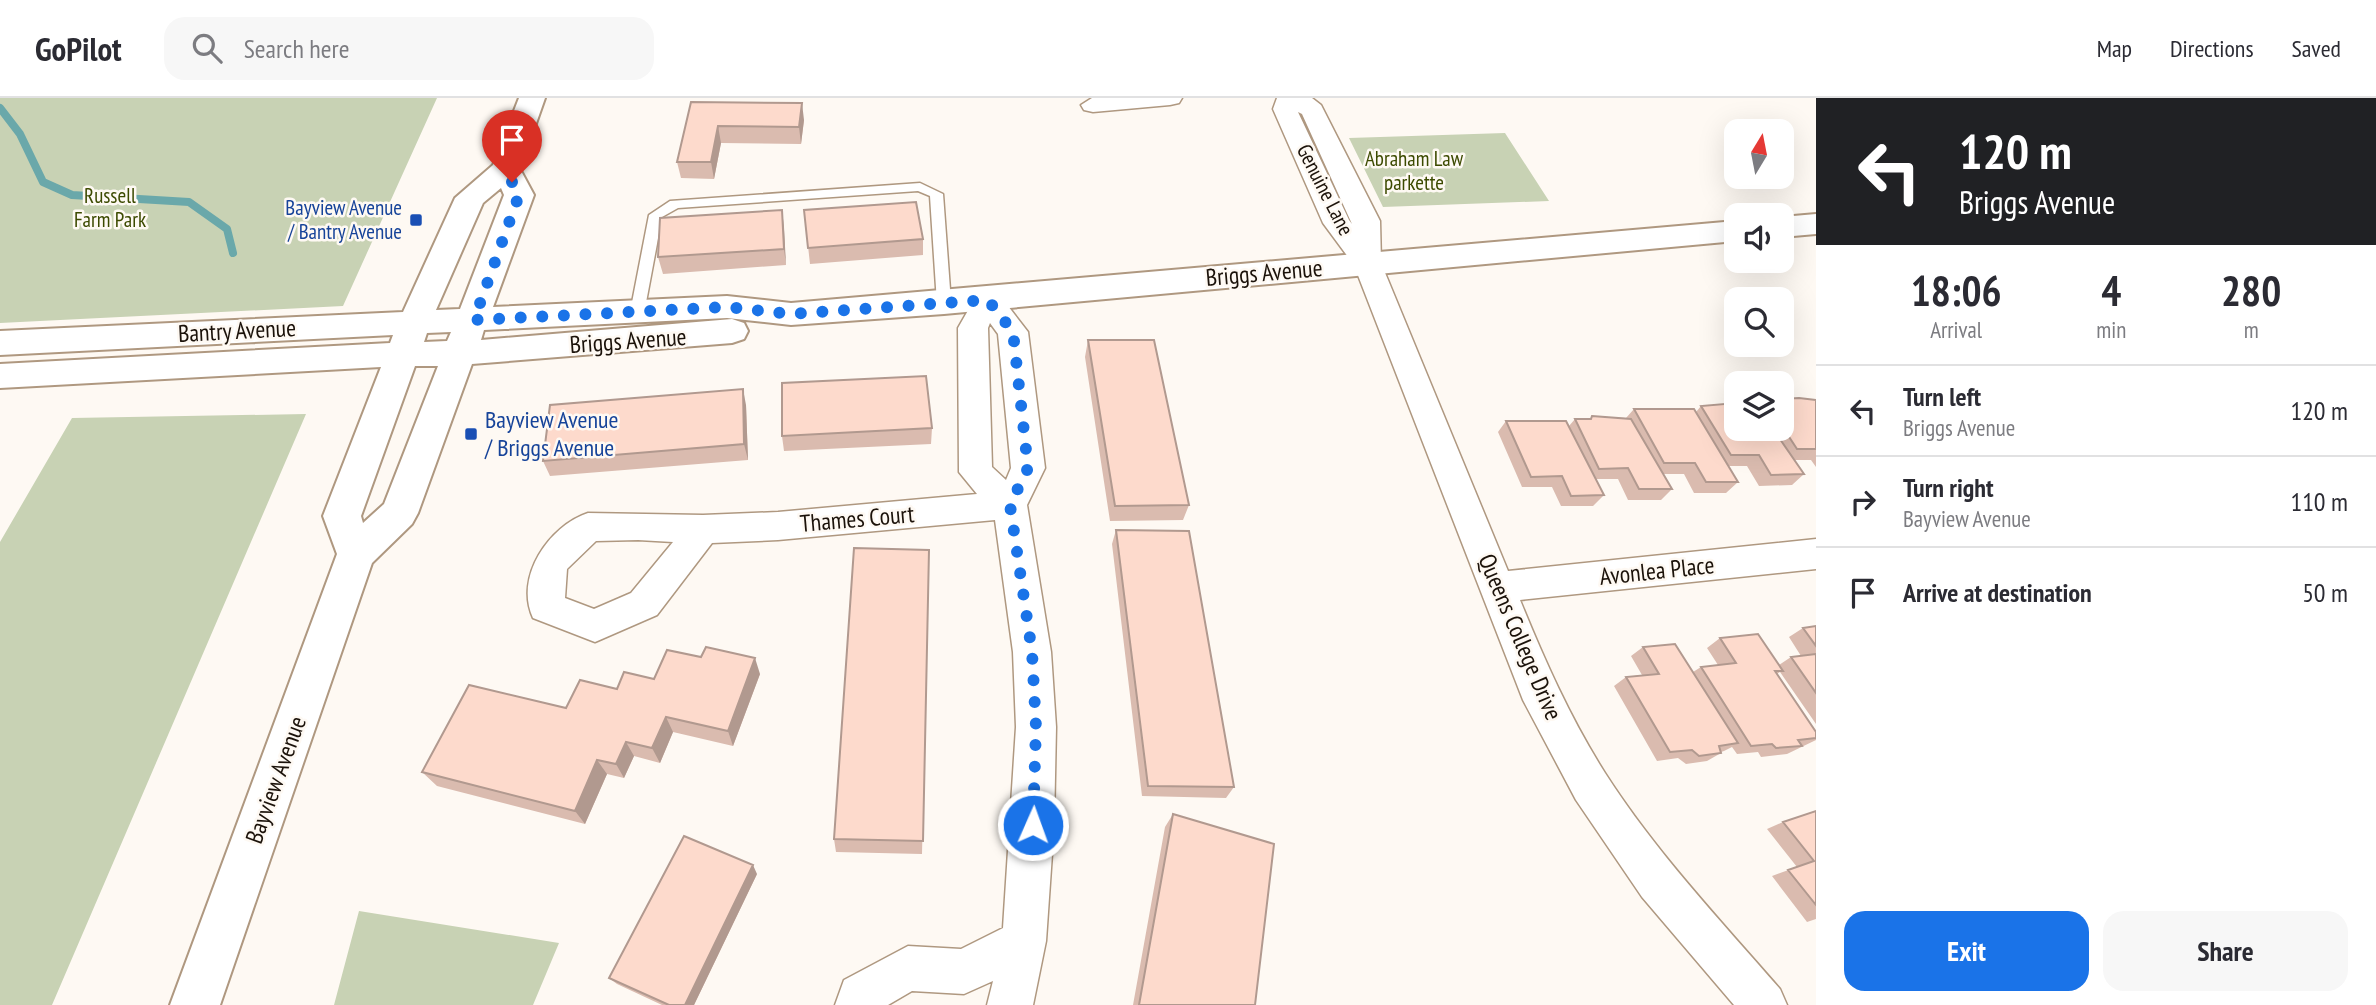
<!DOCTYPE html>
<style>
body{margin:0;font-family:"PT Sans Narrow",sans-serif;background:#f7f7f7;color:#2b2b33;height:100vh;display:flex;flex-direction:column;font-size:26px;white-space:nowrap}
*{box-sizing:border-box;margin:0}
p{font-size:23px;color:#7c7c81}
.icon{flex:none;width:38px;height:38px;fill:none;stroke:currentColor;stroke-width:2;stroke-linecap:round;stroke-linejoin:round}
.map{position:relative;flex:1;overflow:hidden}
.panel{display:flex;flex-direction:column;background:#fff;width:560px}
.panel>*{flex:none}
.guide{background:#202124;color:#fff;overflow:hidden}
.needle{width:46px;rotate:10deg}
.buttons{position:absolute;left:1724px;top:21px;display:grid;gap:14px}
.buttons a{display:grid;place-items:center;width:70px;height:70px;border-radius:14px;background:#fff;box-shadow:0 7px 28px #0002;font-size:35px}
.pin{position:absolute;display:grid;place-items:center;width:60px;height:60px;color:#fff;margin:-72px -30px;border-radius:50% 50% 50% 0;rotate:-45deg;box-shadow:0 0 7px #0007}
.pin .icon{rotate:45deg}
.me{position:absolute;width:77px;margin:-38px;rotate:2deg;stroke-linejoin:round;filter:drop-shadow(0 0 5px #0008)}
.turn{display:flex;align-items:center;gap:24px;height:147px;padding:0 28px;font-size:32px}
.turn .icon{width:91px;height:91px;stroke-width:2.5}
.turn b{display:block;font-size:49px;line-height:60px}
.eta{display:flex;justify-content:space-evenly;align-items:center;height:119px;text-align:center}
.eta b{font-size:42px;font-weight:700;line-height:49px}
.button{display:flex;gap:14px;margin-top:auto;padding:14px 28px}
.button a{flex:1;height:80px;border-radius:21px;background:#1a73e8;color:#fff;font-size:28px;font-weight:700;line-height:80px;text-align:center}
.button a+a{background:#f7f7f7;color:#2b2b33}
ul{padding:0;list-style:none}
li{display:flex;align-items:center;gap:21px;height:91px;padding:0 28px;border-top:2px solid #e1e1e2}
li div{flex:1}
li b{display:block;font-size:26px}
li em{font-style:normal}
header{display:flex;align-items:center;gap:42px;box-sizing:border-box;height:98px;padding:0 35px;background:#fff;border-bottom:2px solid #e1e1e2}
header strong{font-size:33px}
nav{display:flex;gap:38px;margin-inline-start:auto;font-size:24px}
.search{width:490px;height:63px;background:#f7f7f7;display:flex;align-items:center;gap:18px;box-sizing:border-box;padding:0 24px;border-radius:21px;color:#7c7c81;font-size:26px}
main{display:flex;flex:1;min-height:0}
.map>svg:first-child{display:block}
</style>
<header>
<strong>GoPilot</strong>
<div class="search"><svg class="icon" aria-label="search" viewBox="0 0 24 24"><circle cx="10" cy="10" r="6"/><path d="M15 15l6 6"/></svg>Search here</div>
<nav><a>Map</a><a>Directions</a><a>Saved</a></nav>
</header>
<main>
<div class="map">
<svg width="1816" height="907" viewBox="0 0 1816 907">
<rect width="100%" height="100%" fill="#fef9f3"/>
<!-- green -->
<path fill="#c8d2b4" d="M0,0H437L343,208L0,225Z
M1505,35L1549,103L1383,109L1349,40Z
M306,316L52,907H0V444L72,320Z
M359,813L559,845L533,907H334Z"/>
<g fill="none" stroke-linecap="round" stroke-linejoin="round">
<!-- stream -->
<path stroke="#6aa8aa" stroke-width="8" d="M0,10L20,36L43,84L72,97L189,104L227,131L233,155"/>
<!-- lane casing -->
<g stroke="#af9880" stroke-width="3">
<path id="lane" d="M920,85L943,96L951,205L949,209L944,210L937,205L930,98L918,93L678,110L662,119L644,215L637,220L630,215L649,117L670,103Z"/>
</g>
<!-- street casing -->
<g stroke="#af9880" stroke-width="3">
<path id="street" d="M1092,0H1182L1179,5L1170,7L1093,14L1084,12L1081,7Z
M1277,0H1312L1321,7L1380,123L1381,165L1508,473L1816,441V471L1520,502C1544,561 1570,620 1605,675C1655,753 1719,821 1780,891L1787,907H1734L1642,799L1576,702L1523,602L1354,167L1323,125L1273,11ZM1298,14L1302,16L1352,126L1349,122Z
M988,192L998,195L1028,234L1045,370L1027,407L1051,554L1056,629L1054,727L1046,843L1033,907H987L993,883L964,896L912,893L888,907H835L844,882L908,848L961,851L1003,830L1016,629L1013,554L995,422L778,442L712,445L657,517L595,544L533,520C514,479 549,428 588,415L703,417L778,414L977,396L959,374L958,230L978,195ZM990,225L998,236L1011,370L1006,382L992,369L988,230ZM638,442L673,444L631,495L594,511L565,500L567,471L596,443Z"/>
</g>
<!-- secondary casing -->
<g stroke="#af9880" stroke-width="4">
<path id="secondary" d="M519,0H545L520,71L534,97L493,209L727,198L791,205L1736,123V143L944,216L791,227L727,220L484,232L481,242L732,221L744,225L748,233L744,241L732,245L472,266L418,415L412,426L372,465L220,907H170L337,456L323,418L381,269L0,290V266L390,245L393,237L0,257V233L403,214L455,100L493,67ZM501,90L504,97L460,211L436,212L483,105ZM451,234L447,243L424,244L427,235ZM415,268H438L384,406L363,425L361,418Z
M1816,116V136L1782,139V119Z"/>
</g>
<!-- lane -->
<use href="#lane" fill="#fff" fill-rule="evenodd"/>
<!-- street -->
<use href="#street" fill="#fff" fill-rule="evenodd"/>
<!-- secondary -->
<use href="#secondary" fill="#fff" fill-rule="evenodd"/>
</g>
<!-- wall -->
<path fill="#dabbaf" d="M691,4L804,22L801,46L721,45L714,81L681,80L677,64Z
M782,112L786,167L663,176L658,159Z
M804,112L923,141V157L810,166Z
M1088,242L1189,407L1183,422L1110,423L1085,259Z
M1782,301L1816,302V369L1811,362H1794L1804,376L1792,387L1759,388L1747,368H1728L1738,384L1726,395H1694L1684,376H1663L1672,391L1661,402H1628L1618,381H1596L1604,397L1593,408H1561L1552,389H1522L1498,334L1506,323L1569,328L1575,321H1590L1592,318L1626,320L1634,311L1696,314L1701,308L1736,331H1782Z
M746,307L748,362L550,378L543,363Z
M932,330L931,346L784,353L782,338Z
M1116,432L1234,689L1226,700L1142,698L1112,446Z
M929,452L922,756L836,754L834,741Z
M1816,528V626L1780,574L1777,576L1816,634V642L1787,656L1761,659L1758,654L1737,656L1732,649L1724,653L1721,654V655L1707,663L1686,666L1678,660L1657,663L1614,588L1626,579L1642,577L1631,558L1643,549L1693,574L1701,569L1718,567L1707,550L1720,540L1779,567L1791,559L1801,558L1789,539L1803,530Z
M760,576L733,648L673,634L660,665L634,658L624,680L607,676L585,726L437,688L422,674L566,610L654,581Z
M1816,713V821L1807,824L1772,778L1797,769L1767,731L1783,724Z
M1173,716L1255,907H1133L1165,729Z
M757,776L694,907H662L617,886L609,880Z"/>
<!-- shaded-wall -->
<path fill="#b1998f" d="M802,5L804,22L801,46L799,29Z
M718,28L721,45L714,81L711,64Z
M782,112L784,129L786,167L784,151Z
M743,291L746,307L748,362L744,346Z
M755,560L760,576L733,648L728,633Z
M666,619L673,634L660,665L652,650Z
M626,644L634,658L624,680L616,666Z
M597,662L607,676L585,726L575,713Z
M753,767L757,776L694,907H685Z"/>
<!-- building -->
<path fill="#fddacc" stroke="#b1998f" stroke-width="2" d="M691,4L802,5L799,29L718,28L711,64H677Z
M916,104L923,141L808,150L804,112Z
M782,112L784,151L658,159L660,120Z
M1088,242H1154L1189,407L1115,408Z
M926,278L932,330L782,338V285Z
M743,291L744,346L543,363L550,307Z
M1799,300L1816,302V351H1797L1782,328V301Z
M1736,305V331H1773L1804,376L1771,377L1759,357H1731L1701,308Z
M1634,311H1694L1738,384H1706L1695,365H1664Z
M1592,318L1631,321L1672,391H1639L1628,370L1599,371L1575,321H1591Z
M1506,323H1566L1604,397L1571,398L1562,378L1531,379Z
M1116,432L1189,433L1234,689L1148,688Z
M854,450L929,452L923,743L834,741Z
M1816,528V548L1803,530Z
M1758,536L1783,573H1775L1816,634V640L1798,642L1802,648L1776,650L1772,646L1751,648L1701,569L1736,565L1720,540Z
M1675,546L1738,645L1719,648L1721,655L1699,658L1692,652L1670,654L1626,579L1659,576L1643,549Z
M706,549L755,560L728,633L666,619L652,650L626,644L616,666L597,662L575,713L422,674L469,587L566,610L580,582L617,591L624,574L654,581L667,552L701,559Z
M1816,556V595L1791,559Z
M1816,713V807L1788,772L1814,763L1783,724Z
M1173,716L1274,746L1255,907H1139Z
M684,738L753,767L685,907H669L609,880Z"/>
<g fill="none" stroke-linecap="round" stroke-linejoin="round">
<!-- route -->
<path stroke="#1a73e8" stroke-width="12" stroke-dasharray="0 21.6" d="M512,84L519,97L474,222L727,209L791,216L988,202L1013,234L1028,370L1010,407L1032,554L1036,629L1033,727"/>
</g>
<!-- markers -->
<g fill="#1a4fb4" stroke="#fef9f3" stroke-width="2.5">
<rect x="409" y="115" width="14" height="14" rx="3.5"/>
<rect x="464" y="329" width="14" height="14" rx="3.5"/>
</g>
<g text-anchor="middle" stroke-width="5" stroke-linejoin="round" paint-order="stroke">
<!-- far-park labels -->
<g font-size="21" fill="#3c4a00" stroke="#fef9f3">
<text x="1414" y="68">Abraham Law<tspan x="1414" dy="24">parkette</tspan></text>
<text x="110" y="105">Russell<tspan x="110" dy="24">Farm Park</tspan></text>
</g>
<!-- far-street labels -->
<g font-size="21" fill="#1b120a" stroke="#fef9f3">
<text transform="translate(1325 92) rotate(63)" y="7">Genuine Lane</text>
</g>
<!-- far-transit labels -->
<g font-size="21" fill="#164399" stroke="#fef9f3" text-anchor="end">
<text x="402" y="117">Bayview Avenue<tspan x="402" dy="24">/ Bantry Avenue</tspan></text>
</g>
<!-- street labels -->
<g font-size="24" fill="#1b120a" stroke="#fef9f3">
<text transform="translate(1264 175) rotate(-5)" y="8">Briggs Avenue</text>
<text transform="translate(237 233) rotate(-3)" y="8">Bantry Avenue</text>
<text transform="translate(628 243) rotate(-4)" y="8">Briggs Avenue</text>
<text transform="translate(857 421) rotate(-5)" y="8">Thames Court</text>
<text transform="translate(1657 473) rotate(-6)" y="8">Avonlea Place</text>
<text transform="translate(1520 539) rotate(67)" y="8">Queens College Drive</text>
<text transform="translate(276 682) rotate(-70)" y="8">Bayview Avenue</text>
</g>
<!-- transit labels -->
<g font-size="24" fill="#164399" stroke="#fef9f3" text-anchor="start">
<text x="485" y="330">Bayview Avenue<tspan x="485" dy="28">/ Briggs Avenue</tspan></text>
</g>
</g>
</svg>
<div class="buttons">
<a><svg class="needle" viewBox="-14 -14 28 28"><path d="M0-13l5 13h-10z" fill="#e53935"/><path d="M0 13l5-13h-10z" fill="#7c7c81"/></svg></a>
<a><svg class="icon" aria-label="sound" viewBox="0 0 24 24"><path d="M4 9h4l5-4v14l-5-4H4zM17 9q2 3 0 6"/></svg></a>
<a><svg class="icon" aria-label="search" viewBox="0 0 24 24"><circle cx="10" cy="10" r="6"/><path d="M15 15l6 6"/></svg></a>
<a><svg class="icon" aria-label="layers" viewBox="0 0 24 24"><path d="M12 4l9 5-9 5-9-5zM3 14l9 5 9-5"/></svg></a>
</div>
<div class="pin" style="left:512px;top:84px;background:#d93025"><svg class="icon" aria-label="arrive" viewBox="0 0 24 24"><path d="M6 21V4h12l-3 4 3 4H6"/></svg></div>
<svg class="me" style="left:1033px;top:727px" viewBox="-20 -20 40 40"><circle r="17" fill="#1a73e8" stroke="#fff" stroke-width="3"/><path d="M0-11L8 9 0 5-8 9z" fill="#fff"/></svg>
</div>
<section class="panel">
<div class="guide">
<div class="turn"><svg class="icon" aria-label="left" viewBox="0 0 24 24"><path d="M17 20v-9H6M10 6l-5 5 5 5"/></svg><div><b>120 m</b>Briggs Avenue</div></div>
</div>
<div class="eta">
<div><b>18:06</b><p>Arrival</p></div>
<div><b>4</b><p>min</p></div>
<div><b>280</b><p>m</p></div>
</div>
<ul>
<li><svg class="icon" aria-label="left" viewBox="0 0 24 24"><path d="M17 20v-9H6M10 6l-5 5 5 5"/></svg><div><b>Turn left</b><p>Briggs Avenue</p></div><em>120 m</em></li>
<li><svg class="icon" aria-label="right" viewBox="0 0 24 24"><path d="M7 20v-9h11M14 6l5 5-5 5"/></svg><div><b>Turn right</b><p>Bayview Avenue</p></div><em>110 m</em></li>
<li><svg class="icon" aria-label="arrive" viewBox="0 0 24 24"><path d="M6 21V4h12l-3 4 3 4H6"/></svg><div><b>Arrive at destination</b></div><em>50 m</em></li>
</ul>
<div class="button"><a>Exit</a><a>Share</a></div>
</section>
</main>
